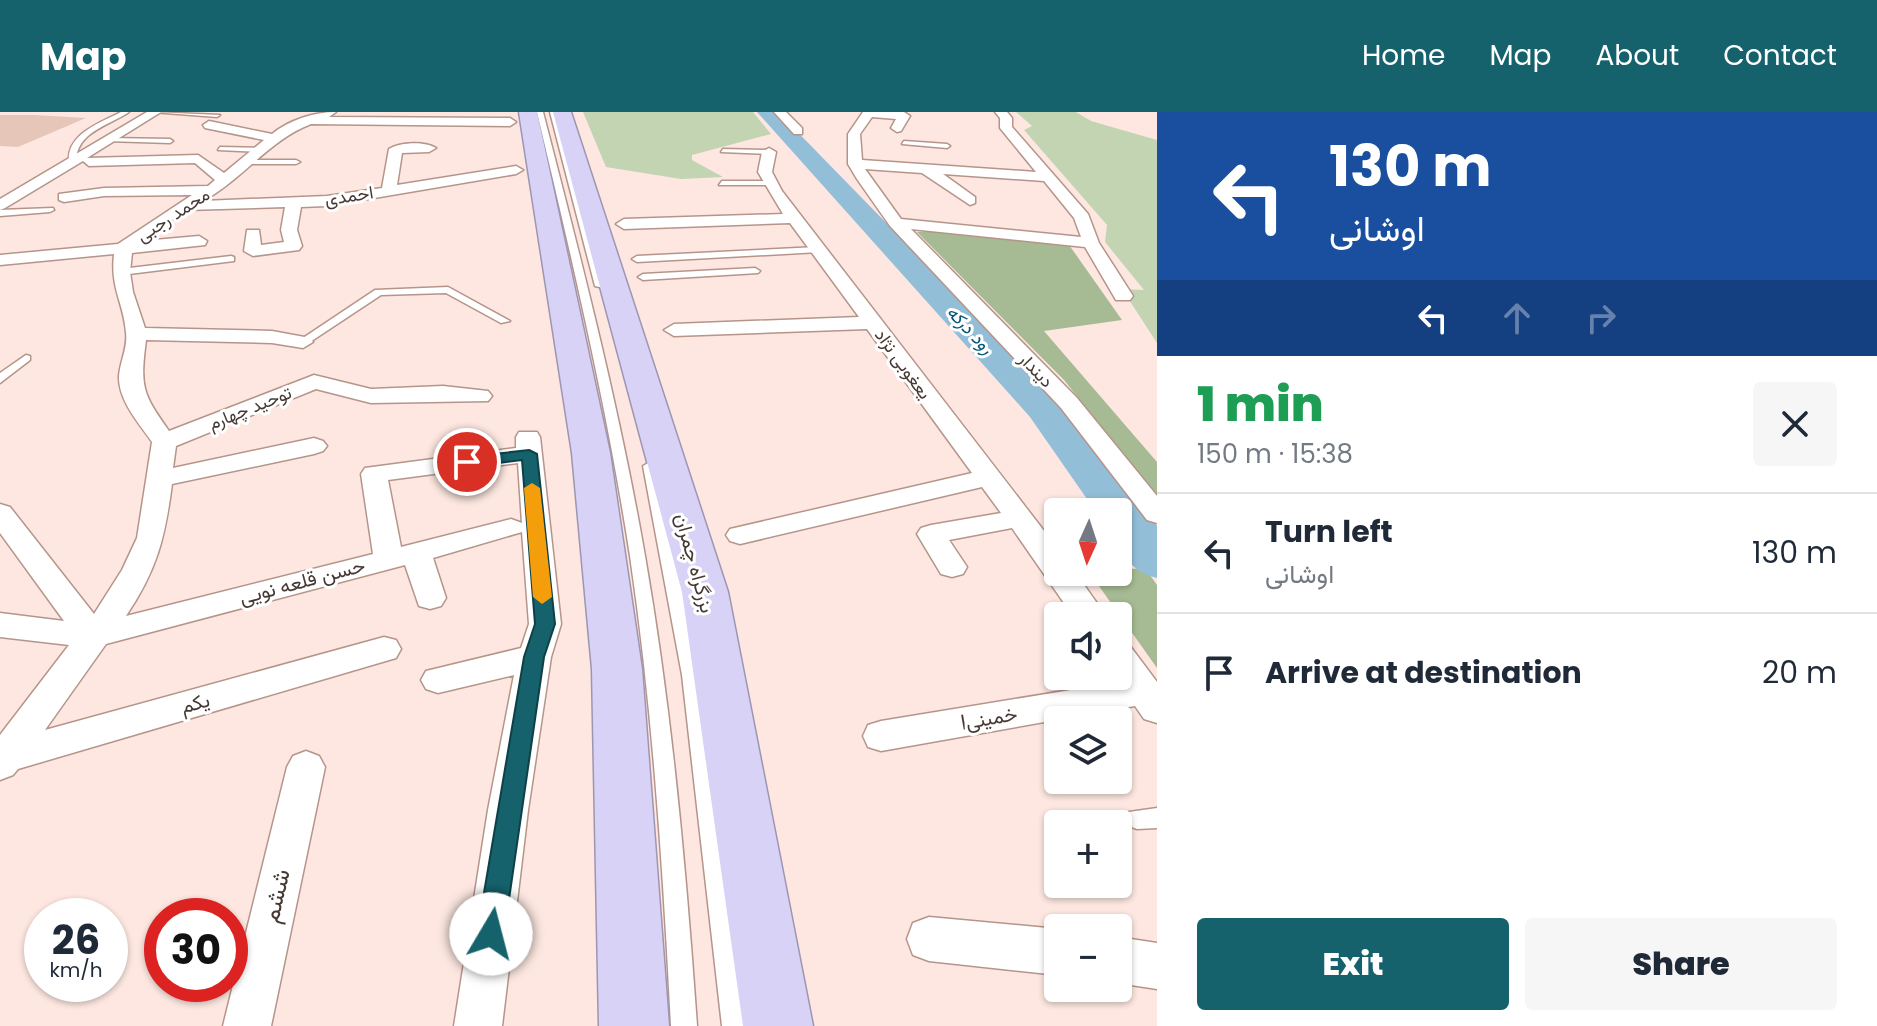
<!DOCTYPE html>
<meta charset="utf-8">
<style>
body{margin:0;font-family:Poppins,Vazirmatn,sans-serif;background:#f6f6f7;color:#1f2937;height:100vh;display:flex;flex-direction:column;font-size:30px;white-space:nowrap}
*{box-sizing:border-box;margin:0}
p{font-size:26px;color:#747a83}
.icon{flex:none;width:44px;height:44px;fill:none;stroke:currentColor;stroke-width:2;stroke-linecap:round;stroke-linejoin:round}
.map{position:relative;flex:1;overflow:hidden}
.drawer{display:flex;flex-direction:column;background:#fff;width:720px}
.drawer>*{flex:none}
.guide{background:#1a4fa0;color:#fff;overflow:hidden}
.needle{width:52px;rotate:183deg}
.tools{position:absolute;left:1044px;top:386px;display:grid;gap:16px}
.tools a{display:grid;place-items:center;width:88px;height:88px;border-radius:8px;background:#fff;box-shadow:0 2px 6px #0004;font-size:40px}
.speed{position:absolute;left:24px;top:786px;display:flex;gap:16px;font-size:40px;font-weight:700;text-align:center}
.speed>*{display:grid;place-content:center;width:104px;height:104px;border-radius:50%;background:#fff;box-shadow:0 2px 6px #0004;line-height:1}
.speed small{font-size:20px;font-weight:400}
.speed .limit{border:12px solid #d22;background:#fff;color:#111}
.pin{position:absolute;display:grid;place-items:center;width:68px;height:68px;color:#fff;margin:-34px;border:4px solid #fff;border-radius:50%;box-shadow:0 2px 8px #0007}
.me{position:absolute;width:88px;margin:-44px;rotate:8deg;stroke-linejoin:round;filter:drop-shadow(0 0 6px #0008)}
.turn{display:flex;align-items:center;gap:28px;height:168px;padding:0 40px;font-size:36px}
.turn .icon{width:104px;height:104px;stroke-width:2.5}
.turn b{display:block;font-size:56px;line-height:68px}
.lanes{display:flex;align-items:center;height:76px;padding:0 40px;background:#0003;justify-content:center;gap:40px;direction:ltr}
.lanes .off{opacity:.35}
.round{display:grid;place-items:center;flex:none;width:84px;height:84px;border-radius:8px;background:#f6f6f7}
.headline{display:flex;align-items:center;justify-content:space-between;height:136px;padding:0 40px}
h1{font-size:48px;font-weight:800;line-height:60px;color:#1e9e55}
.cta{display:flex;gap:16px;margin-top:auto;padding:16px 40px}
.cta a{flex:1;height:92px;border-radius:8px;background:#15626d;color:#fff;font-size:32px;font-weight:800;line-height:92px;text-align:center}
.cta a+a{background:#f6f6f7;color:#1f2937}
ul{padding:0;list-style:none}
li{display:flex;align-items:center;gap:24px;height:120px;padding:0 40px;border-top:2px solid #e0e1e3}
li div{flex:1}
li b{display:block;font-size:30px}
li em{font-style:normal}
header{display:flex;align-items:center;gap:48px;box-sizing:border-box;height:112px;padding:0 40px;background:#15626d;color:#fff}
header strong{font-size:38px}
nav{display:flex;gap:44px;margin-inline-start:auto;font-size:28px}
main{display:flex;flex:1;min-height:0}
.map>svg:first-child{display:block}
</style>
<header>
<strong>Map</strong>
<nav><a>Home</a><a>Map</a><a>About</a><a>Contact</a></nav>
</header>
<main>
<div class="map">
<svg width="1157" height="914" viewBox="0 0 1157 914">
<rect width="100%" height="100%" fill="#fde7e0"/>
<!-- green -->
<path fill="#c3d4b3" d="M583,0H753L771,22L692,43V48L723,65L681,67L606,55Z
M1016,0H1076L1091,9L1157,28V231L1122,177L1144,178L1105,130L1107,113L1024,18L1032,14Z"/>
<!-- forest -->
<path fill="#a6bb93" d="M938,119L1067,130L1122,208L1044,219L1157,350V384L1064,268L917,120Z
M1145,456L1157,473V556L1089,460Z"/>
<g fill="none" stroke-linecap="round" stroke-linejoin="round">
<!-- river -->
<path fill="#93bed8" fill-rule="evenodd" d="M757,0H778L1058,287L1157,414V466C1122,457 1118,432 1118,400H1096L1030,305Z"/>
</g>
<!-- building -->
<path fill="#e7c6ba" d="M0,3H35L86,6L18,35L0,34Z"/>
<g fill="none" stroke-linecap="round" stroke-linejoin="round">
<!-- service casing -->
<g stroke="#b5958a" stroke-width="3">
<path id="service" d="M121,0H129C108,14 76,20 76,50L69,52C65,22 100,11 121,0Z
M152,0L220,3L217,5Z
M537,0H543C581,147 619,294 645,444C672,599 686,757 697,914H671C663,757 653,600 630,444C607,295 572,147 537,0Z
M550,0H556L604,176L595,174Z
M108,26L170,27L173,29L170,31L106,29Z
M904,29L947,32L950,34L947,36L902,32Z
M220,35L262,36L266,38L262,40L218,38Z
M723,37L769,38L773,40L769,42L721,40Z
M249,48H296L300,50L296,52H246Z
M722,69H770L774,71L770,73H719Z
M53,96L54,98L50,100L0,104V98Z
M817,135L820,136V140L637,150L632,147L637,144Z
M231,144L234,145V149L121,163L116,160L121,157Z
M755,156L760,159L758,161L643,168L638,165L643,162Z
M448,175L510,209L501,211L446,181L381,183L307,232L297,230L375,178Z
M26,243L30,244V248L0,271V261Z
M650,350L657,354L700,563L748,914H722L682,563L643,354Z
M1157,696V716L1137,717L1129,714L1126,707L1129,700Z"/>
</g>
<!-- minor casing -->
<g stroke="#b5958a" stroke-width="3">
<path id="minor" d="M147,0H161L87,46L198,43L224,61L264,28L205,16L203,13L209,9L272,22C289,8 314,0 336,0L329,5L510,6L516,10L510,14L311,12C269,28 243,67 203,89L327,84L382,76L389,37C400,30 425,29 436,36L429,40L402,41L397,73L516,54L523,58L516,62L327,94L301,95L297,118L302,134L299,138L253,144L244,139L247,118H259L261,133L284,130L281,118L285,95L186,98L143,129L199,124L207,129L205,133L132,141L130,160L133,180L145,216L272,219L310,226L313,230L303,236L272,231L146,228C140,275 142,281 169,319L314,263L371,277L443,274L488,279L492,284L488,289L371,291L316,277L176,334L173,356L314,326L323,329L327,334L323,339L314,342L172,372C165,426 157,458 126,504L373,442L361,362L365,356L516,336V325L519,320H537L540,325L561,512L551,545L528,698L502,914H454L488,698L514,563L438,581L426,577L421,568L426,559L521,536L529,512L522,420L433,446L446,486L441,494L430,497L419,494L405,453L106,532L45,618L384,525L396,528L401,537L396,546L18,657L13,663L0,668V623L69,533L0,525V501L64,509L0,421V392L10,395L94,502L122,458L137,426L152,330C139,311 118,288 119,264C120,250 128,235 126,221C124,191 110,177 114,142L0,153V143L118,132L192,83L104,84L64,90L59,88V82L104,76L208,74L215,68L195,51L89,54L83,49L5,96L0,98V87ZM518,351L522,411L511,407L401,435L388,368Z
M774,0H786L802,16V22H794Z
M863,0H904L910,4L901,19L897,20L891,16L896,7L872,5L860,22L862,48L1036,60L1000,16V6L995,0H1007L1012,6V15L1088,102L1099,131L1133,184L1130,188H1116L1085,135L911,117L1077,286L1157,384V411L1147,408L1061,296L890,114L857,67L848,52V22ZM865,57L922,61L970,93L975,91V85L943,62L1044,69L1074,106L1081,125L901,107Z
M769,36L776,40L772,60L782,79L1058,437V460H1075L1106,504H1073L1012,416L949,428L967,455L963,462L952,465L941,462L917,422L921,416L931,413L1001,401L982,375L740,432L730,429L726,423L730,417L972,361L867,217L674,224L664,218L674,212L859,205L790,111L624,117L616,112L624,107L783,102L758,60L762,40Z
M1118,531L1130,534L1157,570V611L1144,607L1135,594L881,639L868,635L863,624L868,613L881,609L1119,570L1115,564H1118Z
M306,639L319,644L325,655L271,914H223L287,655L293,644Z
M929,805L1058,817V863L929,849L913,843L907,827L913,811Z
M1118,825L1157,831V877L1118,871Z"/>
</g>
<!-- trunk casing -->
<g stroke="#9e95b1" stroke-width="3">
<path id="trunk" d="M519,0H537L610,341L642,557L669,914H599L592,557L572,341Z
M553,0H571L728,480L813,914H743L682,480Z"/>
</g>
<!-- service -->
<use href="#service" fill="#fff" fill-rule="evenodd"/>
<!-- minor -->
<use href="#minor" fill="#fff" fill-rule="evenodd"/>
<!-- trunk -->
<use href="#trunk" fill="#d7d2f6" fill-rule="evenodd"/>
</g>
<!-- route -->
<path fill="#15626d" stroke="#0e4047" stroke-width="2" d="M529,338L537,342L555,512L544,545L504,822L500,831L491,835L481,831L477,822L524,545L535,512L522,348L467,355L459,350L467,345Z"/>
<!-- slow -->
<path fill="#f59e0b" d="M532,371L540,376L552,485L542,492L533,485L524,376Z"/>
<g text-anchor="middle" stroke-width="6" stroke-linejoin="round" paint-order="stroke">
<!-- far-street labels -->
<g font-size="18" fill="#463934" stroke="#fff">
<text transform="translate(349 84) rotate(-9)" y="6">احمدی</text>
<text transform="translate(173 103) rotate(-33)" y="6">محمد رجبی</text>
<text transform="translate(903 252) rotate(54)" y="6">یعغوبی نژاد</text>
<text transform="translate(1036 258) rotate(46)" y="6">دیندار</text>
<text transform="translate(250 296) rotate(-22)" y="6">توحید چهارم</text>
</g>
<!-- far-water labels -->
<g font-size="18" font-style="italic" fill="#06577a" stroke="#fff">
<text transform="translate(970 218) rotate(47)" y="6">رود درکه</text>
</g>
<!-- street labels -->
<g font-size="20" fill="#463934" stroke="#fff">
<text transform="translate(695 451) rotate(75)" y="7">بزرگراه چمران</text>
<text transform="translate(302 469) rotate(-15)" y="7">حسن قلعه نویی</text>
<text transform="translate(195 591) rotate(-16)" y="7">یکم</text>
<text transform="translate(989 606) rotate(-10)" y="7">lخمینی</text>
</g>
<!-- near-street labels -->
<g font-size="24" fill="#463934" stroke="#fff">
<text transform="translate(276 784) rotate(-77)" y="8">ششم</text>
</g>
</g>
</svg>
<div class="tools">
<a><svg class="needle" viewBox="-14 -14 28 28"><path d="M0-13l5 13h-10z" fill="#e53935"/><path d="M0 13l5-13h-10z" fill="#747a83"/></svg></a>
<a><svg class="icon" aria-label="sound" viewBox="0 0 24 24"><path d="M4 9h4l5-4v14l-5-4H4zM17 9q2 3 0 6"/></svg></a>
<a><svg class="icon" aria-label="layers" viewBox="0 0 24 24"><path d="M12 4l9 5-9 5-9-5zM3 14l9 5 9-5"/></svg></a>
<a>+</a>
<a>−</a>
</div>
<div class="speed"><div>26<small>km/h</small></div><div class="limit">30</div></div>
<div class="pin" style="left:467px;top:350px;background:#d93025"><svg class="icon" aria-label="arrive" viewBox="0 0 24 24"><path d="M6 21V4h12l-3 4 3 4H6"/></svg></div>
<svg class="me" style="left:491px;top:822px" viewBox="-20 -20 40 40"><circle r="19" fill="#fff"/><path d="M0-13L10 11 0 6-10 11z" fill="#15626d"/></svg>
</div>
<section class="drawer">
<div class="guide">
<div class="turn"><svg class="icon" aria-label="left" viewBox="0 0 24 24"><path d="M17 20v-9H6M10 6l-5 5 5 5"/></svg><div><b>130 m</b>اوشانی</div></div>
<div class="lanes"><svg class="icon" aria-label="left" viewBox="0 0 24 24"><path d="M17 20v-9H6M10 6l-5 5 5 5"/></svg><svg class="icon off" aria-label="ahead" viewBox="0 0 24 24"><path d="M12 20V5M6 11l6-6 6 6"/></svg><svg class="icon off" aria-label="right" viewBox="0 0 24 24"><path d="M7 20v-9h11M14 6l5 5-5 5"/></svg></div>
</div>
<div class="headline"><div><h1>1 min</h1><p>150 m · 15:38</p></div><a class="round"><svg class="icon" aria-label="close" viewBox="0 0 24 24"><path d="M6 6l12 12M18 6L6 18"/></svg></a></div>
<ul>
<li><svg class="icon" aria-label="left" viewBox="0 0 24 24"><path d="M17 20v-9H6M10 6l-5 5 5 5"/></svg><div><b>Turn left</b><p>اوشانی</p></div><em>130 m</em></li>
<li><svg class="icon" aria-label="arrive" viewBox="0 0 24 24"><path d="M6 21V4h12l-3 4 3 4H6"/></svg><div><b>Arrive at destination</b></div><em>20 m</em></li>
</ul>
<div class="cta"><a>Exit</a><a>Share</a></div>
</section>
</main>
